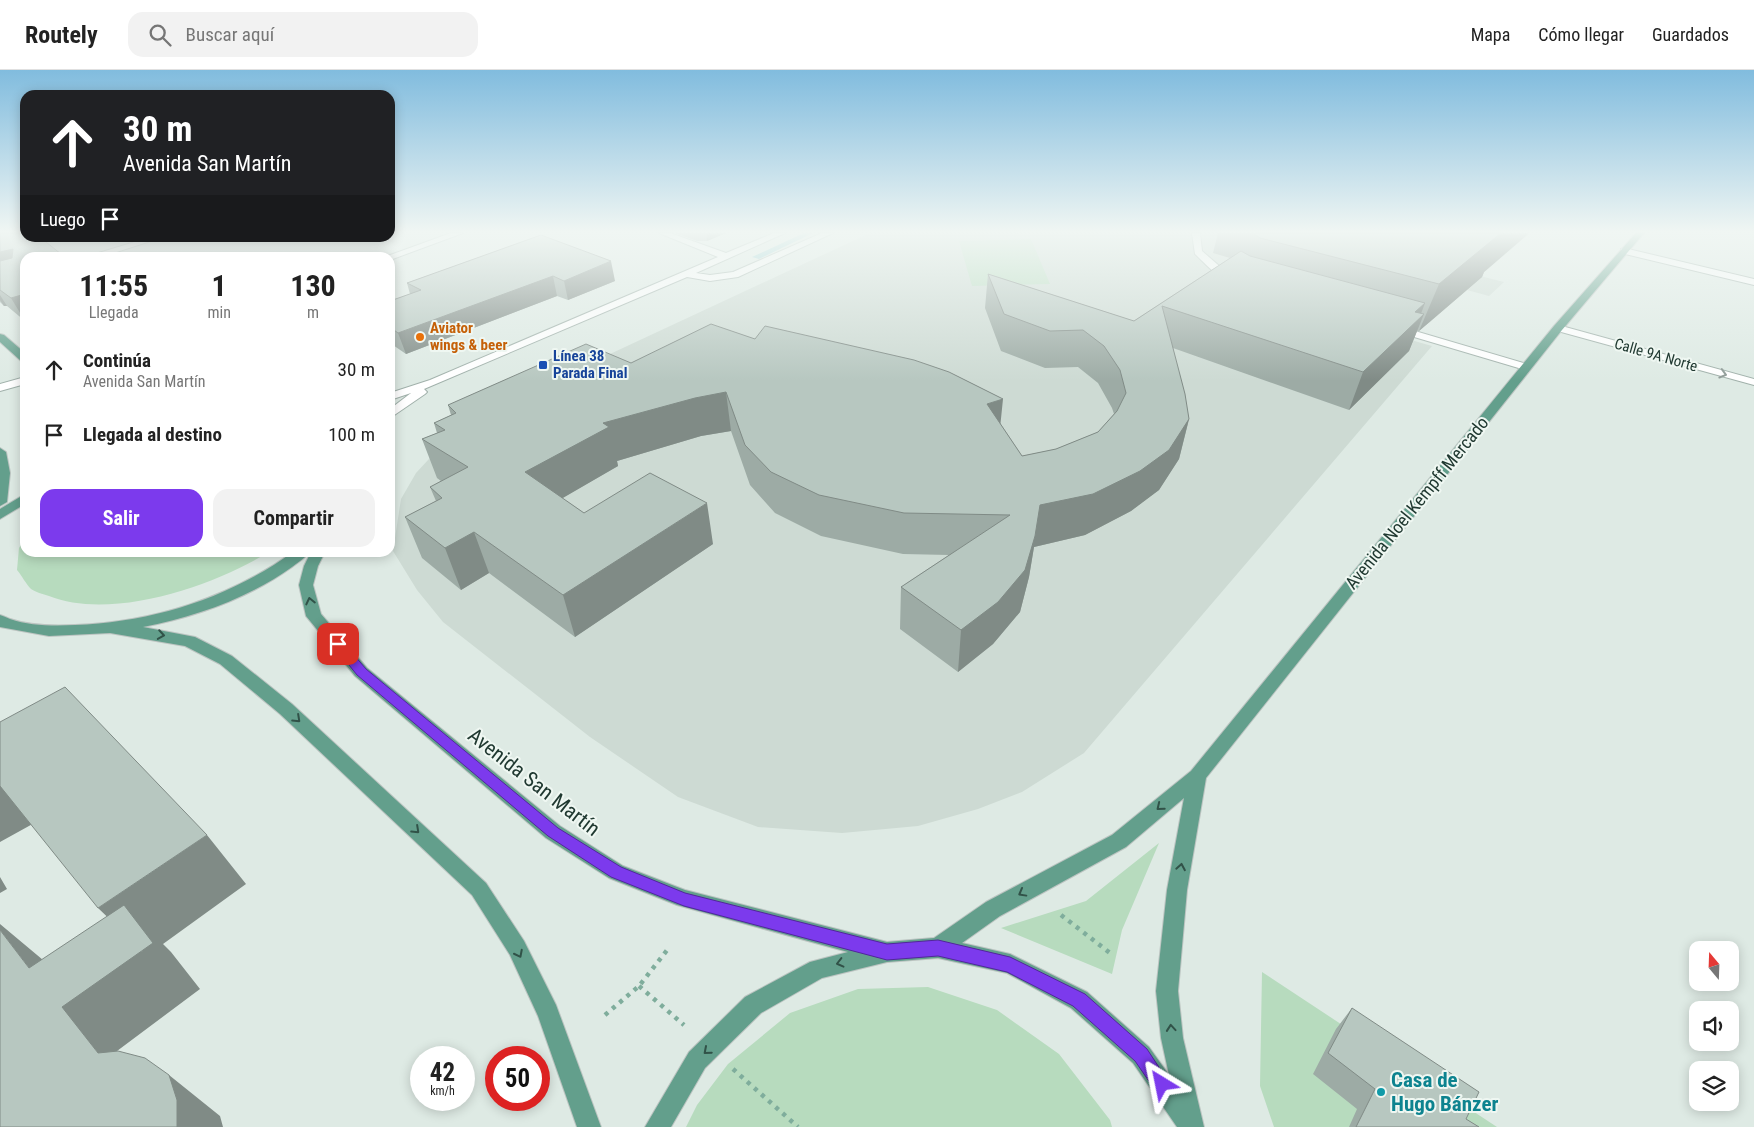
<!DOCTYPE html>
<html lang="es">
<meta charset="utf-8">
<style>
body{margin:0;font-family:"Roboto Condensed",sans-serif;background:#f2f2f2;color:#222;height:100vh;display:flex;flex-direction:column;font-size:19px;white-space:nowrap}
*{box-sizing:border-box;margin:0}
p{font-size:16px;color:#767676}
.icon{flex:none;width:28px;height:28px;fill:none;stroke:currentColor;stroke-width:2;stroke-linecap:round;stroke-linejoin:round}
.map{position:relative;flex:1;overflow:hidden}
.details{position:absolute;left:20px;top:182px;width:375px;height:305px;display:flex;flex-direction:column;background:#fff;border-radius:15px;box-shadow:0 2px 12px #0003}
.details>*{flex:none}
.banner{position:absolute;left:20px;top:20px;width:375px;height:152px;border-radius:15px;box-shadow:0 2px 12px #0003;background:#202124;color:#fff;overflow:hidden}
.needle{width:32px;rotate:341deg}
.tools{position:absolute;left:1689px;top:871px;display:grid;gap:10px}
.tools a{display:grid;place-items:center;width:50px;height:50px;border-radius:10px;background:#fff;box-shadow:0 2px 12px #0003;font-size:25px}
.speed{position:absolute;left:410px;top:976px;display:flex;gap:10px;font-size:25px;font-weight:700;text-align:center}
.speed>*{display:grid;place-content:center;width:65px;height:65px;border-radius:50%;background:#fff;box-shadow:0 2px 12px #0003;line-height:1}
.speed small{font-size:12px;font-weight:400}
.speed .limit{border:8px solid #d22;background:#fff;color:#111}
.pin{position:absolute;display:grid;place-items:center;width:42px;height:42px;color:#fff;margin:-21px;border-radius:10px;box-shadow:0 2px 8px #0006}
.me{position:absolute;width:55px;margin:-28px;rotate:325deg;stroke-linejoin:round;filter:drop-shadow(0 0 4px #0008)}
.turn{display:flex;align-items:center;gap:18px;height:105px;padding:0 20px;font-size:22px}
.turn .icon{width:65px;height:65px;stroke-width:2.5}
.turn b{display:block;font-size:35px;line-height:42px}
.then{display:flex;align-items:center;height:48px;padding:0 20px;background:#0003;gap:10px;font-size:19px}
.eta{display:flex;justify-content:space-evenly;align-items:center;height:85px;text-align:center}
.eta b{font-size:30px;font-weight:700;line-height:35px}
.button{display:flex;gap:10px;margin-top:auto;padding:10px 20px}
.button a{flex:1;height:58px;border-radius:15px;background:#7c3aed;color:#fff;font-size:20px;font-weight:700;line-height:58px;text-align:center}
.button a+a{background:#f2f2f2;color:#222}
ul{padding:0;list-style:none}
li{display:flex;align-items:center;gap:15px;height:65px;padding:0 20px}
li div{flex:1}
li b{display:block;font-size:19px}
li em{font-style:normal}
header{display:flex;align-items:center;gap:30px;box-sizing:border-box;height:70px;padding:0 25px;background:#fff;border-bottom:1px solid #e0e0e0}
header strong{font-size:24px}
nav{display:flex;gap:28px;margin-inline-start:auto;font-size:18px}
.search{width:350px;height:45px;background:#f2f2f2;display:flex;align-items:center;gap:12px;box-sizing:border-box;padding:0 18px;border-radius:15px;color:#767676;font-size:19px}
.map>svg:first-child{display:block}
</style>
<header>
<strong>Routely</strong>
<div class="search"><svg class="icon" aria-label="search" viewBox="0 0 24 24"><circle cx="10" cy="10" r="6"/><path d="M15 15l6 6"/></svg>Buscar aquí</div>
<nav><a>Mapa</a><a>Cómo llegar</a><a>Guardados</a></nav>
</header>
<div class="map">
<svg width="1754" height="1057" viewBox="0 0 1754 1057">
<rect width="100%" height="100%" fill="#deeae4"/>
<!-- built -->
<path fill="#cddad3" d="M870,163H1530L1480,206L1504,212L1489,226L1467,220L1429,253L1397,266L1432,276L1084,683L1022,722L978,739L918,756L842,763L758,757L678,727L590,667L443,552L417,520L393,481L401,429L416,403L441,376L479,345Z"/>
<!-- green -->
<path fill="#b7dbbe" d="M1031,169L1050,214L972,216L959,171Z
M25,468V482L267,483C213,516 111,551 49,526C43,524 35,522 31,519C26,514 22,506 17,500L19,478Z
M1159,773L1122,860L1112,904L1001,858L1086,831Z
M1262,902L1497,1057H1274L1260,1016Z
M928,917L997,940L1059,984L1110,1050L1112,1057H686L697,1035L728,994L790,943L858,919Z"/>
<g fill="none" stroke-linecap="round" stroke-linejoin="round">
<!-- stream -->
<path fill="#86c9cf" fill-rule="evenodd" d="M804,163H813L759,189L752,187Z"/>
<!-- minor casing -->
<g stroke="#a1b1ab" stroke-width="2">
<path id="minor" d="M451,163H463L390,190V188H382Z
M659,163H670L726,183L774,163H785L696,203L710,205L733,202L822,163H833L738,207L710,211L687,207L424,319L427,322L425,324L390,348V339L411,323L390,330V323L430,310L718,187Z
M1192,163H1200L1202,181L1225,201L1236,207V211C1221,213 1205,193 1195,184Z
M148,168H160L98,188H82Z
M1624,178L1754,209V215L1621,183V179Z
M1558,255L1754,309V315L1554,260L1553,258Z
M1398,256L1530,295L1531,297L1530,299H1522L1394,261L1393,259Z
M25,307V314L0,321V314Z"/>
</g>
<!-- major casing -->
<g stroke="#bcc4c1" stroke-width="2">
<path id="major" d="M1636,163H1644L1562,260L1206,708L1187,820L1178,921L1183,968L1204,1057H1177L1133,993L1071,938L1007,903L938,888L887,892L822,908L761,943L705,998L671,1057H645L689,982L745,927L810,892L848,882L677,835L609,808L546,768L355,606L306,546L299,515L304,496L311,482H325L318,496L313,515L321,544L367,598L560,756L623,796L685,820L887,872L934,868L986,832L1112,765L1191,701L1554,256ZM1184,728L1167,820L1156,921L1161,968L1169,1005L1149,977L1087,922L1010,884L962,873L1000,846L1126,777Z
M0,264L4,265L25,283V292L21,291L0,272Z
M0,378L6,382L10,403L7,432L0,436Z
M25,424V434L0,449V439Z
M293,482H310C305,488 298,492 292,497C249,528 195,547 143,557L195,567L232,586L292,634L486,813L524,871L556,935L601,1057H577L538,946L510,885L472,825L280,644L220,594L185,576L110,563L49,566L0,557V545C4,546 7,548 10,549C30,556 54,556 75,555C153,552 229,528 293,482Z"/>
</g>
<!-- path -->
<path stroke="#7fad9c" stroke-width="4.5" stroke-dasharray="4 5.5" stroke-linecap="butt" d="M1061,845L1110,883
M639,916L684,955
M605,945L639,916L668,879
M733,999L798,1057"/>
<!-- minor -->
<use href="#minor" fill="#fff" fill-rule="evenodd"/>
<!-- major -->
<use href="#major" fill="#639f8c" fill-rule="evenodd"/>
</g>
<!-- wall -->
<path fill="#9daba5" d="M0,163L25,188V251L7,236H4L0,232Z
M675,163H726L707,171H697Z
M1218,163H1528V164L1484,202L1482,207L1419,261H1417L1409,281L1349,340L1173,278L1189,349L1179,389L1159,420L1131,441L1085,465L1034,477L1029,507L1020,542L993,574L958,602L900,559L901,517L949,485L903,484L821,466L775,443L750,415L731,361L701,366L617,391L618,396L562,428L584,443L713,474L575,567L489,503L461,520L422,488L405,447L436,431L430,417L441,411L437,408L422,369L437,363L434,353L451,345L448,335L631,293L1000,353L1022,386L1056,379L1098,362L1114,344L1112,338L1098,313L1078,297L1045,298L1001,281L985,238L988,204L1134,251L1230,188L1213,183Z
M541,165L615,211L568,230L557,226L406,284L390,273V231L410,224L407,213Z
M1352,938L1466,1049L1479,1057H1349L1357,1039L1313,1004L1336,959Z"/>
<!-- shaded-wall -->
<path fill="#808b86" d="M706,163H726L707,171Z
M1498,163H1528V164L1484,202L1482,207L1419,261L1439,214Z
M13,179L25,199L0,207V182Z
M611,191L615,211L568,230L564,211Z
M553,206L557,226L406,284L398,263Z
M25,224V251L11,228Z
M0,225L7,236H4L0,230Z
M1425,233L1419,249L1424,244L1409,281L1349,340L1363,302L1415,242Z
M726,322L731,361L701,366L617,391L618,396L537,443L525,402L603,353L695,328Z
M1003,329L999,368L987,334Z
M1189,349L1179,389L1159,420L1131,441L1085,465L1034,477L1029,507L1020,542L993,574L958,602L961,560L1040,435Z
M707,433L713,474L575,567L563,525Z
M474,462L489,503L461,520L445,478Z
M0,713L38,751L0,772Z
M207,765L246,814L163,874L171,882L200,919L117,981L152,1025L98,983L29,898L0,860V854L43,890L143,881L98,838Z
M0,807L7,819L0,823Z
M169,1005L220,1046L223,1057H177Z"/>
<!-- building -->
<path fill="#b7c7c0" stroke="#808b86" d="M0,163H25V168H41L66,188H25V224L11,228L0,220V191L12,188L13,179L0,182Z
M1256,163H1501L1439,214L1260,168L1254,164Z
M541,165L611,191L564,211L553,206L398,263L390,257V231L421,220L407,213Z
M1241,181L1250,186L1425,233L1415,242L1424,244L1363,302L1162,236L1185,324L1189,349L1169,380L1140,401L1093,424L1040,435L1035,466L1025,500L998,532L961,560L901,517L1010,445L904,443L819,425L771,402L745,375L726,322L695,328L603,353L609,357L525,402L584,443L650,403L707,433L563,525L474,462L445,478L405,447L442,428L430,417L468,397L422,369L445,360L434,353L456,343L448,335L586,274L631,293L711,254L755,269L765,256L914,290L949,302L1003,329L987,334L1022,386L1056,379L1098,362L1117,341L1126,323L1120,300L1104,276L1083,260L1050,261L1004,244L988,204L1134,251Z
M65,617L207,765L98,838L0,716V652Z
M124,835L153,873L62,937L98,983L118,981L145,988L169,1005L177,1030V1057H0V860L29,898Z
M1352,938L1479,1022L1466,1049L1479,1057H1356L1375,1019L1328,983Z"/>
<!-- one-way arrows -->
<defs><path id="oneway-chevron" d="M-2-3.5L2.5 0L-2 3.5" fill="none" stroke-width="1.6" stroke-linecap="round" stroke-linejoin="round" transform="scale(1.25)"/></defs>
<use stroke="#909c98" href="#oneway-chevron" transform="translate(1723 304) rotate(16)"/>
<g stroke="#315248">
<use href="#oneway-chevron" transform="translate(310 531) rotate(-103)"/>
<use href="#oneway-chevron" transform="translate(161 565) rotate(9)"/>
<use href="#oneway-chevron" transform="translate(297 649) rotate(43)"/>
<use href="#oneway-chevron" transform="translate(1160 737) rotate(141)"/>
<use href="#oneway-chevron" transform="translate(416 760) rotate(43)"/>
<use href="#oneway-chevron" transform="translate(1181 797) rotate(-80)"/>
<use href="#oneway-chevron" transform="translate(1022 823) rotate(151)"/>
<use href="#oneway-chevron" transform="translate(519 884) rotate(63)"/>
<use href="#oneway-chevron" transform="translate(840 893) rotate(166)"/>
<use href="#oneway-chevron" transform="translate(1171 958) rotate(-95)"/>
<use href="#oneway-chevron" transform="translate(707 981) rotate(139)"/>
</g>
<!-- sky -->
<linearGradient id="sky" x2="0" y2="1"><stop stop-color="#81bcde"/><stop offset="0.52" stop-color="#f0f6f3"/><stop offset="1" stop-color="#f0f6f3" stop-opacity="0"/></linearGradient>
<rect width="1754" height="311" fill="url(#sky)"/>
<!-- route -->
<path fill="#7c3aed" stroke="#51269a" d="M338,570L342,571L366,599L558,758L621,797L685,823L887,874L938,870L1010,887L1085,924L1147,979L1170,1014L1168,1020L1162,1023L1155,1020L1135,991L1073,936L1007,902L938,886L887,890L684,836L611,807L548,766L357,605L332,574Z"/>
<!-- markers -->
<circle fill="#e8710a" stroke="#eff7f2" stroke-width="2" cx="420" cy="267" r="5"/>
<rect fill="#1a4fb4" stroke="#eff7f2" stroke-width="2" x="538" y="290" width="10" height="10" rx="2.5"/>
<circle fill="#0f9aa8" stroke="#eff7f2" stroke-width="2" cx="1381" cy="1022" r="5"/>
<g text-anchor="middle" stroke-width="4" stroke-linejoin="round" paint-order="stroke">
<!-- far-food labels -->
<g font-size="15" font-weight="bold" fill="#c56008" stroke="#eff7f2" text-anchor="start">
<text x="430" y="263">Aviator<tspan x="430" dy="17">wings &amp; beer</tspan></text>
</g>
<!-- far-street labels -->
<g font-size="15" fill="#203931" stroke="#eff7f2">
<text transform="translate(1656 285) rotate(16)" y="5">Calle 9A Norte</text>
</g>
<!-- far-transit labels -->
<g font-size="15" font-weight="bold" fill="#164399" stroke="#eff7f2" text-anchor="start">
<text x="553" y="291">Línea 38<tspan x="553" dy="17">Parada Final</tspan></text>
</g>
<!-- street labels -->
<g font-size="18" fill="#203931" stroke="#eff7f2">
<text transform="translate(1417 433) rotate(-51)" y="6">Avenida Noel Kempff Mercado</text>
</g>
<!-- near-street labels -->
<g font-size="21" fill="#203931" stroke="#eff7f2">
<text transform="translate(534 712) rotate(38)" y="7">Avenida San Martín</text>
</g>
<!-- near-culture labels -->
<g font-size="21" font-weight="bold" fill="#0d838f" stroke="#eff7f2" text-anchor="start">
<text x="1391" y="1017">Casa de<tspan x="1391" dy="24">Hugo Bánzer</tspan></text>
</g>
</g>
</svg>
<div class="tools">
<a><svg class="needle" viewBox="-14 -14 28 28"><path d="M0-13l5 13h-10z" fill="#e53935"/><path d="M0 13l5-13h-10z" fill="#767676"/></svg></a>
<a><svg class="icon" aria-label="sound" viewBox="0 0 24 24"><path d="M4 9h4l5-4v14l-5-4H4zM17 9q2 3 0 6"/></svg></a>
<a><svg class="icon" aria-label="layers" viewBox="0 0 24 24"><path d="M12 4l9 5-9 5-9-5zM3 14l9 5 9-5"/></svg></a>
</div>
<div class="speed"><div>42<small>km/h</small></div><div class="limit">50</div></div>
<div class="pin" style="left:338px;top:574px;background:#d93025"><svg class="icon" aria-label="arrive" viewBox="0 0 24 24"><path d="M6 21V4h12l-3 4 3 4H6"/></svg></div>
<svg class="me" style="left:1162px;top:1014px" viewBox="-20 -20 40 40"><path d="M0-17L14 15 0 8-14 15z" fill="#7c3aed" stroke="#fff" stroke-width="4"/></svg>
<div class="banner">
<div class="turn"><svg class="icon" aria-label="ahead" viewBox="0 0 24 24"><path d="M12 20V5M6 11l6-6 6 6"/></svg><div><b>30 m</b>Avenida San Martín</div></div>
<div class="then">Luego<svg class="icon" aria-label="arrive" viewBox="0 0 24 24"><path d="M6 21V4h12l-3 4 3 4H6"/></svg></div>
</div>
<section class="details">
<div class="eta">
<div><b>11:55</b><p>Llegada</p></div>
<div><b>1</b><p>min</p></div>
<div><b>130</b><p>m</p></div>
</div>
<ul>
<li><svg class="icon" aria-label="ahead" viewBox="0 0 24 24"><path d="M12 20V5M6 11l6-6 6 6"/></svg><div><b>Continúa</b><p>Avenida San Martín</p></div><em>30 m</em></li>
<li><svg class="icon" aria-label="arrive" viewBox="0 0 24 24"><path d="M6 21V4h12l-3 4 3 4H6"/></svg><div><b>Llegada al destino</b></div><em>100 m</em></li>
</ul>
<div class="button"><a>Salir</a><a>Compartir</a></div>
</section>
</div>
